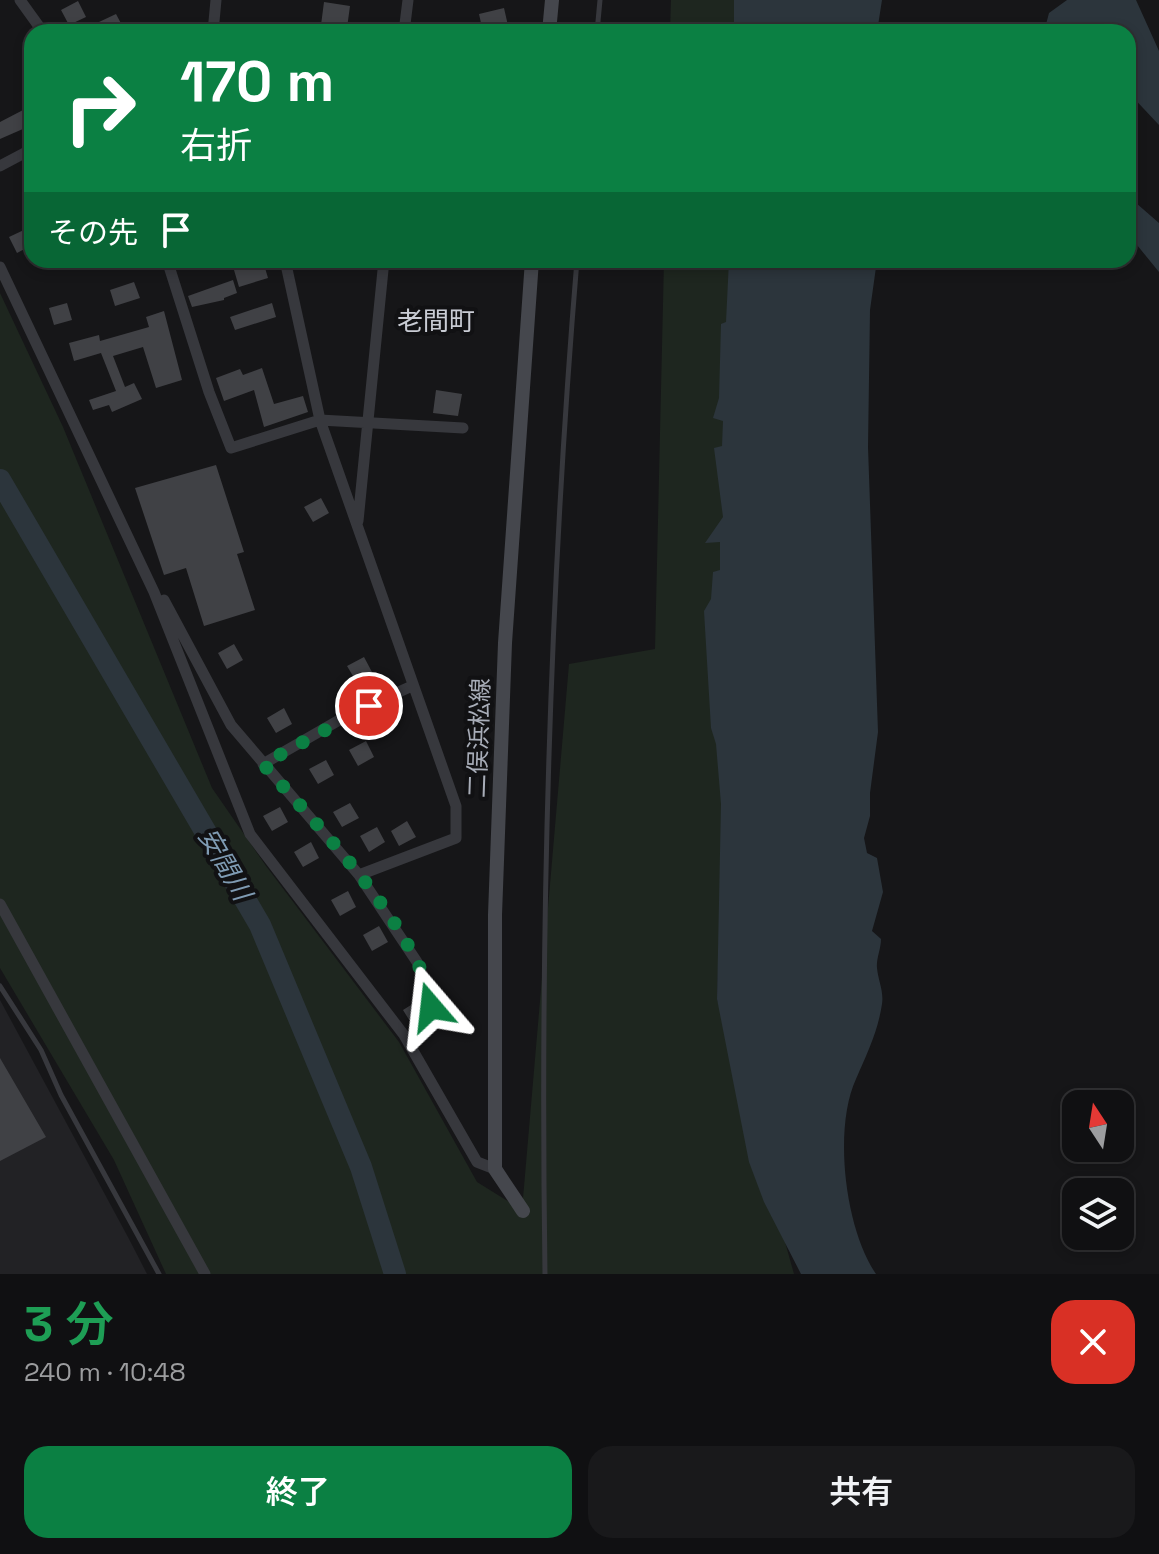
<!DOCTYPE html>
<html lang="ja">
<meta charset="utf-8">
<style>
body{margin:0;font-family:"Space Grotesk","Noto Sans JP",sans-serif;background:#19191b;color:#f1f3f6;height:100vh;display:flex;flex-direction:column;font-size:30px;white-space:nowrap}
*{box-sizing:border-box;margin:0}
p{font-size:26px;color:#9c9d9f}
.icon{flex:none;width:44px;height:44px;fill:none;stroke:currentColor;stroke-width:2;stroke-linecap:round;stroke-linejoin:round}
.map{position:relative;height:1274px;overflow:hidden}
.sheet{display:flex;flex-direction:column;background:#101012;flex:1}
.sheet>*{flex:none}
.banner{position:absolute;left:24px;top:24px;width:1112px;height:244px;border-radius:24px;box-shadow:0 4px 12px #0003,0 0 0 2px #303032;background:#0b8043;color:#fff;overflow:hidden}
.needle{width:52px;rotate:348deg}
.tools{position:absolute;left:1062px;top:1090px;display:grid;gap:16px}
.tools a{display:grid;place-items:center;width:72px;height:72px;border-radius:16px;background:#101012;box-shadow:0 4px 12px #0003,0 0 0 2px #303032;font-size:40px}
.pin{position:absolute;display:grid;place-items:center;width:68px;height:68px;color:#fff;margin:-34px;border:4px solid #fff;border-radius:50%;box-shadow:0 2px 8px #0007}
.me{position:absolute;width:88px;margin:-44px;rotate:343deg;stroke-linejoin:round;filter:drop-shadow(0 0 6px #0008)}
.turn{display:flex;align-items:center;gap:28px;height:168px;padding:0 24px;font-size:36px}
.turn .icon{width:104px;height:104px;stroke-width:2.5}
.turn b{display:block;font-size:56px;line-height:68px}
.then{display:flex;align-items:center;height:76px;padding:0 24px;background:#0003;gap:16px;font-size:30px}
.round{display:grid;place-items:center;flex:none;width:84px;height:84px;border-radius:24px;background:#19191b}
.head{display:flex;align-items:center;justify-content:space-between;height:136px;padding:0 24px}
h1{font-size:48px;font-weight:600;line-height:60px;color:#1e9e55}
.action{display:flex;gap:16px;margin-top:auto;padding:16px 24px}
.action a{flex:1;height:92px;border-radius:24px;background:#0b8043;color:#fff;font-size:32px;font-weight:600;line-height:92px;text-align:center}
.action a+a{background:#19191b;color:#f1f3f6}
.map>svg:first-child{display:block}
</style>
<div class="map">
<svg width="1159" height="1274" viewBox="0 0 1159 1274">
<rect width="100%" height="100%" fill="#161618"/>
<!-- built -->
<path fill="#222225" d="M0,1000L129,1239L147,1274H0Z"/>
<!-- green -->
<path fill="#1e261f" d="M671,0H753L752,32H670Z
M664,260H742L717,999L794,1274H166L114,1160L0,968V293L63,427L212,788L266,866L399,1042L477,1182L522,1210L569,664L655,649Z"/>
<!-- water -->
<path fill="#2c353c" d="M734,0H882L877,32H734Z
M1067,0H1136L1159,51V125L1128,92V32H1044L1049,13Z
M1128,196L1159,223V272L1128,234Z
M729,260H877L870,310L868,447L878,732L870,793V816L864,838L867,853L877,858L883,892L872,931L881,939C881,949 876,959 877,968C878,980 884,991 882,1004C878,1031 867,1054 856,1079C833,1129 845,1229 876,1274H801L764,1202L749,1162L717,999L721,804L716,744L711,728L704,611L711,599L713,572L720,570V542L705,543L723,517L714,448L722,446L723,421L713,418L719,398L721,324L726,322Z"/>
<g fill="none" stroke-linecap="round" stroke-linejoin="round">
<!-- river -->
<path stroke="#2c353c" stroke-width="22" d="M0,480L260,925L361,1167L395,1274"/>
</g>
<!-- building -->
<path fill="#404145" d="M78,1L86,17L69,25L61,10Z
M324,2L350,6L347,28L321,25Z
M504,8L509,30L483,32L479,14Z
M116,14L124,29L104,32L99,22Z
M25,109L32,125L0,139V122Z
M26,229L32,245L17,253L9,237Z
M263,261L268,278L239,287L234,270Z
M233,280L237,293L224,298V300L192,307L188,296Z
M134,282L140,298L115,306L110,290Z
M67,303L72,320L54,325L49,308Z
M272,303L276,317L235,330L230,317Z
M164,311L182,380L156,388L143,347L113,356L125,387L134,383L142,399L112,412L109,405L93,410L89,400L116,391L101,353L74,361L69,343L99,335L100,341L149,327L146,317Z
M262,368L274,404L303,396L308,412L264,427L254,390L224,401L216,378L240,369L243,375Z
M436,390L462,394L458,416L433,413Z
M216,465L244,552L237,554L255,610L204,626L186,568L164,575L135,488Z
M321,498L329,513L313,522L304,507Z
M234,644L243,660L227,669L218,653Z
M364,657L372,672L356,681L347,666Z
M284,708L292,724L276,733L267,718Z
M366,741L374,757L358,766L349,750Z
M326,760L334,775L318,784L309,769Z
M350,803L359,818L342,827L333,812Z
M280,807L288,822L272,831L263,816Z
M407,821L416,837L399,846L391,831Z
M377,827L385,842L369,852L360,836Z
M311,842L319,858L303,867L294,852Z
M348,891L356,907L340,916L331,900Z
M379,926L388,942L372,951L363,935Z
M419,1000L432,1021L416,1031L403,1010Z
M0,1058L46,1137L0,1161Z"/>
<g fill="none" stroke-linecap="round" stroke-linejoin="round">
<!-- service -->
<path stroke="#37383d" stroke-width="5" d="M597,32L600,0
M0,986L41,1050L61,1095L159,1274
M545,1274C540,936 549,597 577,260"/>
<!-- minor -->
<path stroke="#37383d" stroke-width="11" d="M20,0L43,32
M213,32L216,0
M404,32L408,0
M0,166L32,149
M167,260L209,392L231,448L320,420L463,428
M285,260L320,420L456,806V838L359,875
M0,267L154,592L250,834L404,1035L477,1162L495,1169
M358,521L384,260
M164,600L231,725L359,875L417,962L431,1007
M263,764L348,715L412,686
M0,904L205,1274"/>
<!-- secondary -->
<path stroke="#45474d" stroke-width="14" d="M549,32L552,0
M523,1211L495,1169V915L505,643L532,260"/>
</g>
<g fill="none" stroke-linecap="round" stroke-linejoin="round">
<!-- route -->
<path stroke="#0b8043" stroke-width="14" stroke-dasharray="0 25.2" d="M369,706L263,764C317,825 378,887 416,960C424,974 426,992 431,1007"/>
</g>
<g text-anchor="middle" stroke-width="8" stroke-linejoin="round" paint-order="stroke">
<!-- street labels -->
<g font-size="24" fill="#a8adb8" stroke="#111113">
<text transform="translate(479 738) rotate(-88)" y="8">二俣浜松線</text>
</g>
<!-- neighbourhood labels -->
<g font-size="26" fill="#c9ccd4" stroke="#111113">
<text x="436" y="330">老間町</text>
</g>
<!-- water labels -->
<g font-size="26" font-style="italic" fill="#7f9bb3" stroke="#111113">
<text transform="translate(225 864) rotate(60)" y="9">安間川</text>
</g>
</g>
</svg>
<div class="tools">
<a><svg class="needle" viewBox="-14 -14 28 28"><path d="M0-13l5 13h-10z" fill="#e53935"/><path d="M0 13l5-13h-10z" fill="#9c9d9f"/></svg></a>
<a><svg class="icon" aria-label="layers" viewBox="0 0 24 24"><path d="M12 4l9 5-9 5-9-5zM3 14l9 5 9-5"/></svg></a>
</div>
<div class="pin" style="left:369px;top:706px;background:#d93025"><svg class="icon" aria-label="arrive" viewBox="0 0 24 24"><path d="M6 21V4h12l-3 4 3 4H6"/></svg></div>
<svg class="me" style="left:431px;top:1007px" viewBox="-20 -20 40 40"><path d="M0-17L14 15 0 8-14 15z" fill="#0b8043" stroke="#fff" stroke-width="4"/></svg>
<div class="banner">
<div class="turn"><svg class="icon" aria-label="right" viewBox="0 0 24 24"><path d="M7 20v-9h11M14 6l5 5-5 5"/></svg><div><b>170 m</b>右折</div></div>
<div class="then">その先<svg class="icon" aria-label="arrive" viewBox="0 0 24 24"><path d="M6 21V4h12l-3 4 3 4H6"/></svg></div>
</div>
</div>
<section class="sheet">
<div class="head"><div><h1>3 分</h1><p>240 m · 10:48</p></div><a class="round" style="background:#d93025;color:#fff"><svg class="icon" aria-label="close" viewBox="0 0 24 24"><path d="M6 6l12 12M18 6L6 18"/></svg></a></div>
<div class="action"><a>終了</a><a>共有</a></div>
</section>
